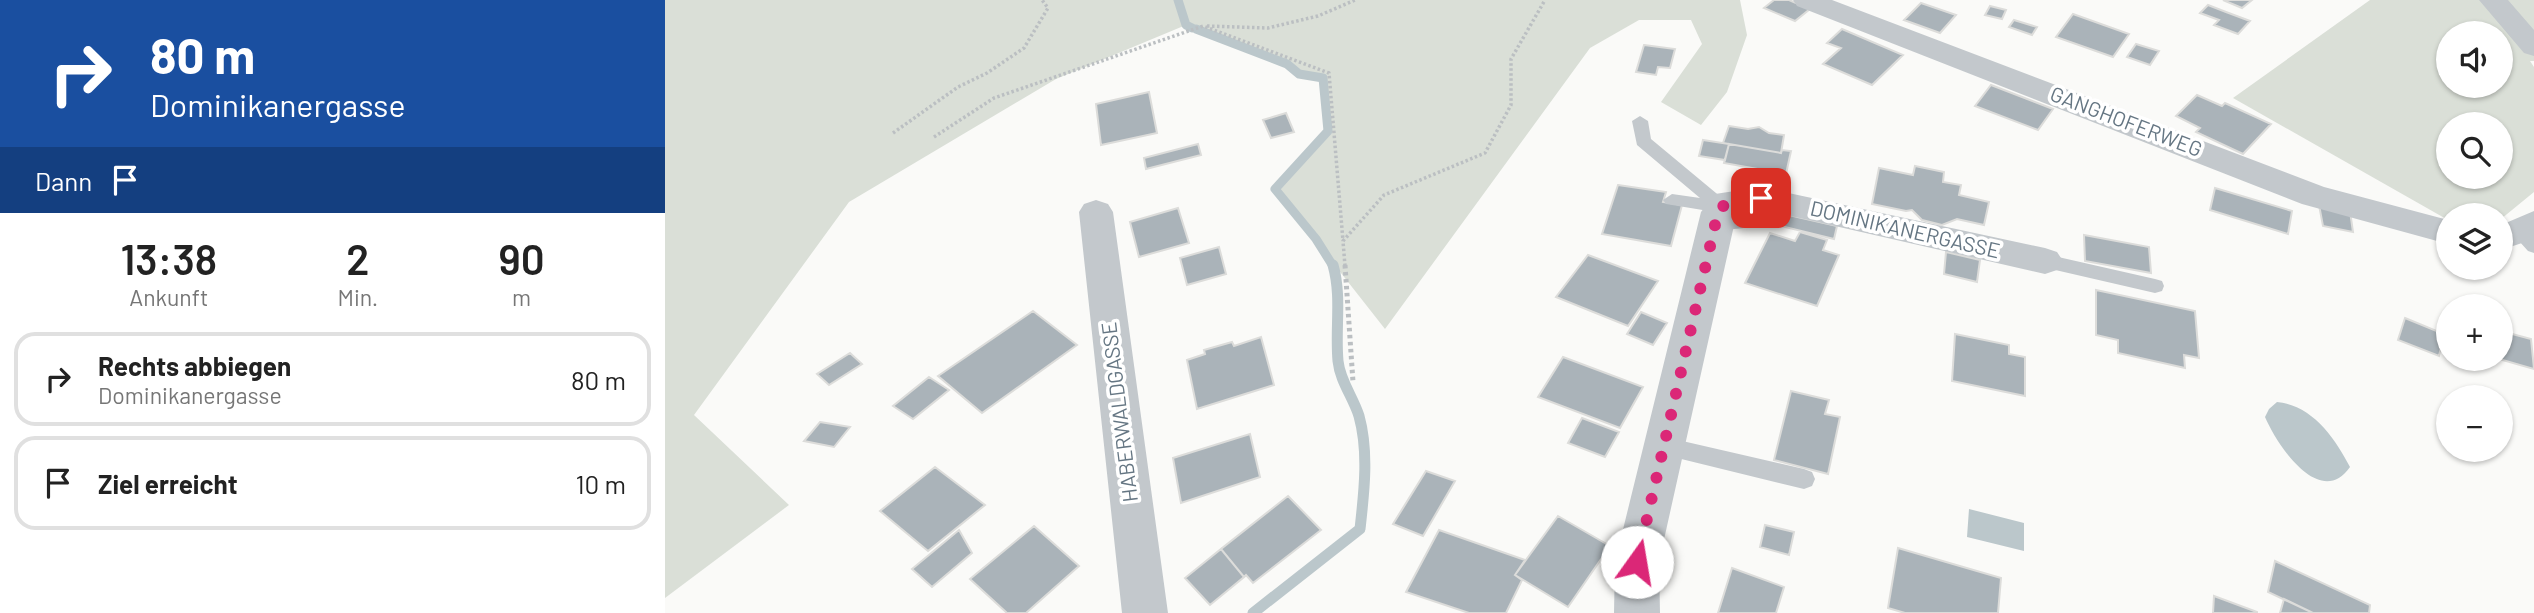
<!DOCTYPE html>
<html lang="de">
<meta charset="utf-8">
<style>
body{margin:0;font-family:Barlow,sans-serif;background:#f2f2f2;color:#222;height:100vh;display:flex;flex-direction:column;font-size:26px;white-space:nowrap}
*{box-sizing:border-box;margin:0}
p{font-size:23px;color:#767676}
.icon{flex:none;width:38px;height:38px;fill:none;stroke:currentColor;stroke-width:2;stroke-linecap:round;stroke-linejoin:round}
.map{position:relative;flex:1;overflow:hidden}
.side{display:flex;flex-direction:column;background:#fff;width:665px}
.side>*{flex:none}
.banner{background:#1a4fa0;color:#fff;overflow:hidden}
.controls{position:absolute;left:1771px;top:21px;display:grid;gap:14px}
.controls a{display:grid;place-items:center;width:77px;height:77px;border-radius:50%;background:#fff;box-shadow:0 2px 5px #0004;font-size:35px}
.pin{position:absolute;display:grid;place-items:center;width:60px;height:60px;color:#fff;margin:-30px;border-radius:14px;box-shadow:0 4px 10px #0006}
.me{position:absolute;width:77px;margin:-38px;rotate:13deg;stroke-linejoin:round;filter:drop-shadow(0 0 5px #0008)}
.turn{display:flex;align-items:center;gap:24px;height:147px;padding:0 35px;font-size:32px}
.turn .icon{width:91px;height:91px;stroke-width:2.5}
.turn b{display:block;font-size:49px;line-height:60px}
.then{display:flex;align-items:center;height:66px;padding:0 35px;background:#0003;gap:14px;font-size:26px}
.eta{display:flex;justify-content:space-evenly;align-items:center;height:119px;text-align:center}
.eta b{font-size:42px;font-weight:600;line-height:49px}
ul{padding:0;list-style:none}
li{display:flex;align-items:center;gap:21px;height:94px;margin:0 14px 10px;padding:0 21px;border:4px solid #e0e0e0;border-radius:21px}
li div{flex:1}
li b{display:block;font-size:26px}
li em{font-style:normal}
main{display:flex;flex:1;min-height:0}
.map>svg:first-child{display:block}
</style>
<main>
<section class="side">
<div class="banner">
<div class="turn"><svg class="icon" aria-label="right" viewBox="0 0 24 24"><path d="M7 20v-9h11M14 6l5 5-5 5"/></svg><div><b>80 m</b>Dominikanergasse</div></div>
<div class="then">Dann<svg class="icon" aria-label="arrive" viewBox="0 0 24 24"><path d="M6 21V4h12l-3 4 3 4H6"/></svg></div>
</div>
<div class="eta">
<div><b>13:38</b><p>Ankunft</p></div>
<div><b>2</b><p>Min.</p></div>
<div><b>90</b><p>m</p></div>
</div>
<ul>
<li><svg class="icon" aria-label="right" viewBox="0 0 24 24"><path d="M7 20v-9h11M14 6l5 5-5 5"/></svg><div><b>Rechts abbiegen</b><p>Dominikanergasse</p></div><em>80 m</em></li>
<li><svg class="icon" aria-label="arrive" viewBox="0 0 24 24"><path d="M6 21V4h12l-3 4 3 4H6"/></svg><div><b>Ziel erreicht</b></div><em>10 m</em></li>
</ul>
</section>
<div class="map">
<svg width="1869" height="613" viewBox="0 0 1869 613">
<rect width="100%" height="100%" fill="#fafaf8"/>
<!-- green -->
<path fill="#dadfd7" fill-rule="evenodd" d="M0,0H1075L1082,35L1062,92L1036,125L996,102L1037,44L1026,20H974L925,48L720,329L610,189L663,131L658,78L634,74L622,64L521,25L391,79L184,202L29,415L124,505L0,598Z
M1705,0H1869V61H1865L1869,67V192L1836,219V215H1783V220L1568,98ZM1783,33H1836V86H1783ZM1783,124H1836V177H1783Z"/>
<!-- water -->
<path fill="#bbc7cb" d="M1612,402C1647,405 1670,438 1685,467C1655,510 1612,445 1600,417L1604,409Z
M1304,509L1359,523V551L1302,537Z"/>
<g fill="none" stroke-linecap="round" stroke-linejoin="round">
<!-- stream-far1 -->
<path stroke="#bbc7cb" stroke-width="9" d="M513,0L521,25L527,28
M531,29L622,64L634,74L658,78L663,131L610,189L651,239L668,266"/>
<!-- stream -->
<path stroke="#bbc7cb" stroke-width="11" d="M588,613L695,529C699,493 704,452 694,416C688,397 675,381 673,361C670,328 677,297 668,265"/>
</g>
<!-- building -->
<path fill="#aab3b9" stroke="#dcdcda" stroke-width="2" d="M1109,0H1124L1145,9L1130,21L1099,8Z
M1558,0H1587L1577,8Z
M1256,3L1291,15L1275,33L1239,20Z
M1543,5L1561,12L1585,21L1573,34L1549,25L1554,20L1535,13Z
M1325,6L1341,10L1337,19L1320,15Z
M1408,14L1464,34L1448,57L1391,37Z
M1349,20L1372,27L1367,35L1344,27Z
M1177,29L1238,55L1207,85L1158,64L1176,48L1162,43Z
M1471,44L1494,51L1485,65L1462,57Z
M979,45L1010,49L1005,68L993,67L991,75L971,72Z
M1326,85L1388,109L1373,130L1310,106Z
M484,92L492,133L436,145L431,104Z
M1532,95L1557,106L1560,103L1606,124L1578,154L1531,132L1535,128L1511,116Z
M621,113L629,132L606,138L598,120Z
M1064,126L1083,129L1094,127L1104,133L1119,135L1116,153L1058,143Z
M1038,140L1064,144L1060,160L1034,156Z
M533,144L536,155L481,169L479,158Z
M1064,144L1116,153L1117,150L1126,151L1121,174L1059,163Z
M1250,166L1279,172L1278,182L1296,185L1294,195L1324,202L1319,225L1292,219L1277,225L1257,220L1247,210L1241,211L1207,204L1214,168L1248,175Z
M953,185L1001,192L998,202L1017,205L1006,246L937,234Z
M1550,188L1627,211L1623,234L1545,210Z
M1654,205L1685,211L1688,232L1658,226Z
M513,208L524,243L474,257L465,222Z
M1115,213L1172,226L1169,239L1112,225Z
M1135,232L1162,240L1158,250L1174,255L1152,306L1080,283L1105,233L1130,241Z
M1419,235L1484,247L1486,273L1420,261Z
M554,247L561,274L522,285L515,258Z
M1281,252L1315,260L1312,282L1279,274Z
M923,255L993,281L963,326L891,297Z
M1431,290L1530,311L1534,358L1519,355L1520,368L1453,353V340L1431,335Z
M368,311L412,345L317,413L273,376Z
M976,312L1002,323L988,345L962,334Z
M1740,318L1779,334L1774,356L1733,340Z
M1836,331L1866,339L1869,369L1834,359Z
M1290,334L1344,345V354L1360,357V396L1287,381Z
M596,337L609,385L532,409L522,360L540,354L539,350L567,342L569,346Z
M185,353L197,364L164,385L152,374Z
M898,357L978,387L955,428L873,397Z
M264,377L284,390L248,419L228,406Z
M1126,391L1164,400L1160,414L1175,417L1163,474L1109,460Z
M917,418L954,432L940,457L903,443Z
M155,422L185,427L169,447L139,441Z
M585,434L595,477L516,503L508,458Z
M270,467L320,505L263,551L215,511Z
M761,471L790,481L758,536L728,524Z
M623,496L656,530L588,583L581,575L579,577L556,549Z
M893,516L945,546L903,607L850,575Z
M1100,525L1129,532L1124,555L1095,547Z
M369,526L414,566L361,613H342L305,579Z
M294,530L307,553L267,587L247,569Z
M774,530L860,560L850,575L857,580L841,613H804L741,592Z
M1233,548L1336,578L1333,613H1240L1223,608Z
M556,549L579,577L545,605L520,578Z
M1610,561L1705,605L1704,613H1648L1603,592Z
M1067,568L1119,587L1111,613H1053Z
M1549,596L1592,612V613H1548Z
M1619,599L1648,613H1615Z"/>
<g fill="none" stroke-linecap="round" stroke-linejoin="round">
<!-- path-far1 -->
<path stroke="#bbbfc2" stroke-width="3.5" stroke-dasharray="2.5 2.5" stroke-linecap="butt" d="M542,26L603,28L653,16L690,0
M228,133L293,87L322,73L359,48L383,8L377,0
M269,137L329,98L538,26L664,73L678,241
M680,266L678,241L719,195L820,153L846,105V59L880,0"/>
<!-- path -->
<path stroke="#bbbfc2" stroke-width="5" stroke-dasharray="3.5 3.5" stroke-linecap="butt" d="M680,265L688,382"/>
<!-- service -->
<path fill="#c3c8cc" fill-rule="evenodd" d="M975,116L983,121L986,139L1063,203L1066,207L1063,211L1056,213L1001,204L998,200L1007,194L1035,198L972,145L967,121Z
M1111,214L1117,216L1120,220L1117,224L1050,231L1044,229L1041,225L1044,221L1050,219Z
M1854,225L1869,235V253L1863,251L1845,231L1848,227Z
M1380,254L1490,279L1497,281L1499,286L1497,291L1490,293L1373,266L1371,261L1373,256Z
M1000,437L1139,469L1147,472L1150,479L1147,486L1139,489L1000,455L992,452L989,446L992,440Z"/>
<!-- minor -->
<path fill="#c3c8cc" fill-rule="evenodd" d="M1128,0H1167L1659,187L1783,220V244L1637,204L1132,6Z
M1814,0H1843L1869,30V56L1859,53Z
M1096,187L1380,248L1392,252L1398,261L1392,270L1380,274L1096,209L1072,212L994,562L995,613H949L950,562L1036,212L1050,194Z
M431,200L443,204L448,212L503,613H457L414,212L419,204Z
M1869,211V239L1836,250V225Z"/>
</g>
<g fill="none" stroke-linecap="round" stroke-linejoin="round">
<!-- route -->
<path stroke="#db2777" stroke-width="12" stroke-dasharray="0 21.6" d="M972,562L1053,212L1062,202L1096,198"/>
</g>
<g text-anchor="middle" stroke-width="7" stroke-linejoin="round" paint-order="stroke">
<!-- street labels -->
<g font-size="21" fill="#657683" stroke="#fff">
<text transform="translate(1461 122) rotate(21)" y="7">GANGHOFERWEG</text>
<text transform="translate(1240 230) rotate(13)" y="7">DOMINIKANERGASSE</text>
<text transform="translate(455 412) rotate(-97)" y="7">HABERWALDGASSE</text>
</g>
</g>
</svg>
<div class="controls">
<a><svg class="icon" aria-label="sound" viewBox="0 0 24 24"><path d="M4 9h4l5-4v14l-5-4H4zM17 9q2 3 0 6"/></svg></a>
<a><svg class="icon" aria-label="search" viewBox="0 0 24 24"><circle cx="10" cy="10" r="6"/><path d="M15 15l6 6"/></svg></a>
<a><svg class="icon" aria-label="layers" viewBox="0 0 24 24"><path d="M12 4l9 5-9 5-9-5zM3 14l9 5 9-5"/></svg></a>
<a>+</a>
<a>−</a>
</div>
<div class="pin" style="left:1096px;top:198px;background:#d93025"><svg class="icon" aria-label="arrive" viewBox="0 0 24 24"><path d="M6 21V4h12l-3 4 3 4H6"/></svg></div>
<svg class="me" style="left:972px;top:562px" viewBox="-20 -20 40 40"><circle r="19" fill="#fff"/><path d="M0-13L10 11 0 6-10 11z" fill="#db2777"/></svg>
</div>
</main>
